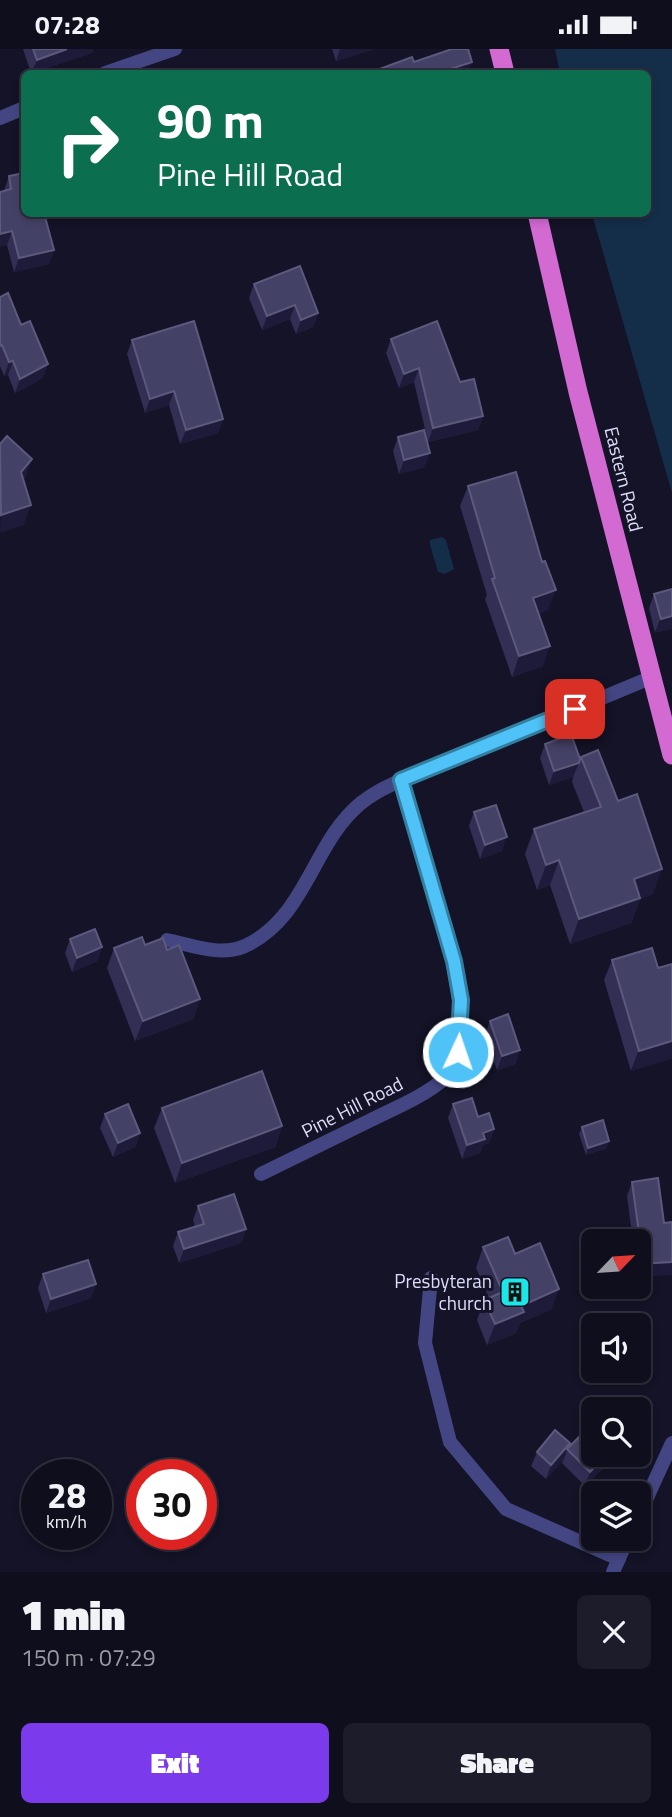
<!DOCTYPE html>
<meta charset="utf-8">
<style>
body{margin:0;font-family:"Titillium Web",sans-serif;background:#1d1c2a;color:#f1f3f6;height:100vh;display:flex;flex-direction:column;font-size:26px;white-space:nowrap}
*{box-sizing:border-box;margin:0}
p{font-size:23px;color:#9b9ca4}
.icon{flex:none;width:38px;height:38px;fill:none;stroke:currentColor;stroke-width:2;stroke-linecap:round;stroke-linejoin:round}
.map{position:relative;height:1523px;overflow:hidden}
.drawer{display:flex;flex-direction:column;background:#0f0e1d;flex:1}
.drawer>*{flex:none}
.guide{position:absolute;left:21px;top:21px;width:630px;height:147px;border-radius:10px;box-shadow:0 4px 10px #0003,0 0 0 2px #2f2e3b;background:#0b6e4f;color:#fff;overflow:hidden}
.needle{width:46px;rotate:65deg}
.controls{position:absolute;left:581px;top:1180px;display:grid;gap:14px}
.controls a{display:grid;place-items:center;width:70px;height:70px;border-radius:10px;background:#0f0e1d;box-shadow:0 4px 10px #0003,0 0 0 2px #2f2e3b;font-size:35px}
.speed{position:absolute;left:21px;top:1410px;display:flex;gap:14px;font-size:35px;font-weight:700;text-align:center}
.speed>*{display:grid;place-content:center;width:91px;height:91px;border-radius:50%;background:#0f0e1d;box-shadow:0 4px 10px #0003,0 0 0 2px #2f2e3b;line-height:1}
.speed small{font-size:18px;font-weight:400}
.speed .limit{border:10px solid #d22;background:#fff;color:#111}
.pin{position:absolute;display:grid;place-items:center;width:60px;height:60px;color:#fff;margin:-30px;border-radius:14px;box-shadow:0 4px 10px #0006}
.me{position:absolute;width:77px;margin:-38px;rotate:3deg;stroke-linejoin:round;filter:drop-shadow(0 0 5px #0008)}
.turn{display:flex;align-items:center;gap:24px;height:147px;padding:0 21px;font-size:32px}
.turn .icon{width:91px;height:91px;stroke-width:2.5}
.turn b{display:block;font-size:49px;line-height:60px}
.round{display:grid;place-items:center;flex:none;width:74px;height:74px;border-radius:10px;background:#1d1c2a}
.headline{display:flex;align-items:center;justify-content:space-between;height:119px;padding:0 21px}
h1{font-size:42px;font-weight:800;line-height:52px}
.primary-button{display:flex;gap:14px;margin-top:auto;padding:14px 21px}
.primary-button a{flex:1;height:80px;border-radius:10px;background:#7c3aed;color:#fff;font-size:28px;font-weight:800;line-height:80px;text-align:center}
.primary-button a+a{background:#1d1c2a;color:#f1f3f6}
.status{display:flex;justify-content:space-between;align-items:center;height:49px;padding:0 35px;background:#0f0e1d;direction:ltr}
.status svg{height:19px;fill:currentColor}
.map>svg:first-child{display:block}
</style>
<div class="status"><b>07:28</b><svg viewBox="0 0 49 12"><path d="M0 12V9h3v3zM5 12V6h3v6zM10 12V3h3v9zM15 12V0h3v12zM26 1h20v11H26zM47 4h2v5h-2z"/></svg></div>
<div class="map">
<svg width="672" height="1523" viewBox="0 0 672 1523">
<rect width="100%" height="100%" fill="#141327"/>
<!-- water -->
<path fill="#142e4a" d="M555,0H672V444L592,165L648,164V24H560Z
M442,488L446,491L454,520L445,525L438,523L430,496V491Z"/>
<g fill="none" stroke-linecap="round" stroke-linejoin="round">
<!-- minor -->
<path stroke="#434682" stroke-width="14" d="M105,24L175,0
M0,69L24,59
M167,891C192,896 220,908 245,897C307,868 312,794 361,754C387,733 423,724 453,711C519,684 584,656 650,629
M261,1125C298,1107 334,1089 371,1071C395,1059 425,1047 445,1029C492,985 417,788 401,731
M431,1229L425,1294L450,1393L506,1460L619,1510"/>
<!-- tertiary -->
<path stroke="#434682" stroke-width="14" d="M639,1466L672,1394
M613,1523L628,1489"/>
<!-- trunk -->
<path stroke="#d26ad2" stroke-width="19" d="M499,0L505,24
M537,164L578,343L672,706"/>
</g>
<!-- wall -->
<path fill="#322e54" d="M23,0H93L92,4L31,24Z
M332,0H374L336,12Z
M9,127L54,201L49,215L14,223L7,196L4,142Z
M254,235L318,264L313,278L296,285L290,270L262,281L249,249Z
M0,248L43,329L15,344L8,326L4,327L0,317Z
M391,290L460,333L483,367L478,381L428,393L414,333L399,339L386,304Z
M132,291L223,370L218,384L180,395L169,356L145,364L127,305Z
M398,388L425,418L399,425L393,402Z
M468,437L548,561L539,564L543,617L512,628L485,550L487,546L460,457Z
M672,540L655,584L649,559L654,545Z
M545,695L580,710L581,708L653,845L640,850L631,874L570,895L550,836L537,841L525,805L534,780L584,763L572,733L573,728L549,736L540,709Z
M474,763L502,802L480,810L469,777Z
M70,890L102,898L97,912L72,923L65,904Z
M145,896L200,950L193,970L135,992L107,919L114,899Z
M612,911L658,919L672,915L631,1022L604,931Z
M490,972L520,1001L515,1015L497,1021L485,986Z
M453,1055L478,1068L494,1080L489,1094L483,1096L480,1104L462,1110L448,1069Z
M162,1059L282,1077L275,1098L175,1134L154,1079Z
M105,1065L140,1084L135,1098L113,1108L100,1079Z
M582,1078L607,1099L586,1106L579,1085Z
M658,1129L639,1192H624L626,1186L632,1185L627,1147L632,1133Z
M198,1157L246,1180L241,1194L179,1214L173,1197L178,1183L195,1178L193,1171Z
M483,1198L552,1260L520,1274L516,1284L487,1296L477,1271L484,1251L489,1249L476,1219Z
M43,1225L96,1235L91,1249L46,1264L38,1239Z
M570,1394L569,1398L607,1415L585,1437L562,1414L564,1410L546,1430L531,1417L537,1403Z"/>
<!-- shaded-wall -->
<path fill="#1e1b3a" d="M67,0H93L92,4L31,24L37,11Z
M340,0H374L336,12Z
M472,13L468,24H438Z
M12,182L7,196L0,198V185Z
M54,201L49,215L14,223L19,209Z
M295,256L290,270L262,281L267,267Z
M318,264L313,278L296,285L301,271Z
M13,312L8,326L4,327L9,313Z
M48,315L43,329L15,344L20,330Z
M419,319L414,333L399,339L404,325Z
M174,342L169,356L145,364L150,350Z
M483,367L478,381L428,393L433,379Z
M223,370L218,384L180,395L186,381Z
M430,404L425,418L399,425L404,411Z
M32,410L25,430L13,443L21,423Z
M31,456L24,476L0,484L1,466Z
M556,541L548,561L526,569L533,549Z
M672,567V580L655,584L661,570Z
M550,597L543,617L512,628L519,607Z
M579,714L573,728L549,736L554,722Z
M507,788L502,802L480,810L485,796Z
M559,811L550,836L537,841L546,816Z
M662,820L653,845L640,850L631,874L570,895L579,870L634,830Z
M102,898L97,912L72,923L77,909Z
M200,950L193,970L135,992L143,972Z
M672,992V1010L631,1022L639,1002Z
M520,1001L515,1015L497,1021L502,1007Z
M282,1077L275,1098L175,1134L182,1114Z
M494,1080L489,1094L483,1096L480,1104L462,1110L467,1096L483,1084Z
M140,1084L135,1098L113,1108L118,1094Z
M609,1092L607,1099L586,1106L588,1099Z
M246,1180L241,1194L179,1214L184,1200Z
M672,1213V1226L639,1228V1215Z
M96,1235L91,1249L46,1264L51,1250Z
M559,1240L552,1260L520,1274L516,1284L487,1296L495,1275L521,1257Z
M570,1394L564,1410L546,1430L551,1416Z
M607,1405H610L607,1415L585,1437L590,1423Z"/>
<!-- building -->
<path fill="#444166" stroke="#5c597d" stroke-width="2" d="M33,0H67L37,11Z
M452,0H468L472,13L438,24H375L374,22L412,8L414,13Z
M24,124V164H44L54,201L19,209L12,182L0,185V143L11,140L9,127Z
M300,217L318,264L301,271L295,256L267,267L254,235Z
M8,244L21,276L30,272L48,315L20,330L13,312L9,313L2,296L0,297V248Z
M194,272L223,370L186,381L174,342L150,350L132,291Z
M437,272L460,333L474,330L483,367L433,379L419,319L404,325L391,290Z
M424,381L430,404L404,411L398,388Z
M7,387L32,410L21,423L31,456L1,466L0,395Z
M516,423L542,513L545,512L556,541L533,549L550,597L519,607L492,530L495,529L468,437Z
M672,540V567L661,570L654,545Z
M571,685L580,710L579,714L554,722L545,695Z
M598,701L618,752L637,745L662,820L634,830L640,849L579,870L559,811L546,816L534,780L601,758L581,708Z
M496,756L507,788L485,796L474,763Z
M95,880L102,898L77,909L70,890Z
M142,888L145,896L163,889L167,901L179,896L200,950L143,972L114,899Z
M652,899L658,919L672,915V992L639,1002L612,911Z
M508,965L520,1001L502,1007L490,972Z
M262,1022L282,1077L182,1114L162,1059Z
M472,1049L478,1068L489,1064L494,1080L483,1084L485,1090L467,1096L453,1055Z
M128,1055L140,1084L118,1094L105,1065Z
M603,1071L609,1092L588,1099L582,1078Z
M658,1129L664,1174L672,1173V1213L639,1215V1192H627L626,1186L639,1184L632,1133Z
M234,1145L246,1180L184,1200L178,1183L204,1175L198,1157Z
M508,1188L515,1205L540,1194L559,1240L521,1257L524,1263L495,1275L484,1251L503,1243L483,1198Z
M88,1211L96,1235L51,1250L43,1225Z
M589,1378L593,1382V1405H607L590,1423L567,1400Z
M555,1381L570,1394L551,1416L537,1403Z"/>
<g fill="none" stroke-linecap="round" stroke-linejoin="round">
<!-- route casing -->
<g stroke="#337fa1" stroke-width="18">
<path id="route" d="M458,1003L461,951L454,912L401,731L575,660"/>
</g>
<!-- route -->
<use href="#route" stroke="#4fc3f7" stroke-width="12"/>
</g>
<!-- icons -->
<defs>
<g id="building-square" transform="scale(1.575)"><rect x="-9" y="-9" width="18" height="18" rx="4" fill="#1ce7e8" stroke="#141327"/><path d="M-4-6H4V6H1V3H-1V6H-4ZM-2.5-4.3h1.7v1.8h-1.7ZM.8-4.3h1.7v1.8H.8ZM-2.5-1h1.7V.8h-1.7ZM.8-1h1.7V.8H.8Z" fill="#111"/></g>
</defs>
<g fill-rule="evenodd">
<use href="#building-square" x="515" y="1243"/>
</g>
<g text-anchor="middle" stroke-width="6" stroke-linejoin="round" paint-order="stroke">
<!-- street labels -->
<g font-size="19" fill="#ddddfc" stroke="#141327">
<text transform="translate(624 430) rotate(76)" y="7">Eastern Road</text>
<text transform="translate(352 1058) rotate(-27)" y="7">Pine Hill Road</text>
</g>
<!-- poi labels -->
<g font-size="19" fill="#ddddfc" stroke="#141327" text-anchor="end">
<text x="492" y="1239">Presbyteran<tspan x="492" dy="22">church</tspan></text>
</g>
</g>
</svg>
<div class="controls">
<a><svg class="needle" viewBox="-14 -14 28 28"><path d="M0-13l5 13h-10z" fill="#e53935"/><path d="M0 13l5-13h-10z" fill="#9b9ca4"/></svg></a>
<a><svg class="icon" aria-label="sound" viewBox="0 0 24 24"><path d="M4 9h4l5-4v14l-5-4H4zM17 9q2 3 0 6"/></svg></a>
<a><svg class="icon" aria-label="search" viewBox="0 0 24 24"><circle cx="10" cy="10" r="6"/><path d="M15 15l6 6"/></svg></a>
<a><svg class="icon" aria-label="layers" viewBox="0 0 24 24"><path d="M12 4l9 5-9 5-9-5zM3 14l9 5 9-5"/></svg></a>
</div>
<div class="speed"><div>28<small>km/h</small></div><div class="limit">30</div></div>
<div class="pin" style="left:575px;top:660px;background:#d93025"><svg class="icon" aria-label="arrive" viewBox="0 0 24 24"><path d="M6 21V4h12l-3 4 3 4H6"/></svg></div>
<svg class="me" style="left:458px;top:1003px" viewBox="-20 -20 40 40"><circle r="17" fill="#4fc3f7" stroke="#fff" stroke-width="3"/><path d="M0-11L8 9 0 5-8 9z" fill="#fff"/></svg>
<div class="guide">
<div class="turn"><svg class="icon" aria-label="right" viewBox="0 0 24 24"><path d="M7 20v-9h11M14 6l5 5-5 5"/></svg><div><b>90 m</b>Pine Hill Road</div></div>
</div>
</div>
<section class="drawer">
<div class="headline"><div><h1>1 min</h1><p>150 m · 07:29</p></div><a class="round"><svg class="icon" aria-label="close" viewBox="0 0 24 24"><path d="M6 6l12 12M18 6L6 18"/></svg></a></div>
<div class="primary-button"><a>Exit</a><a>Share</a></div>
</section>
